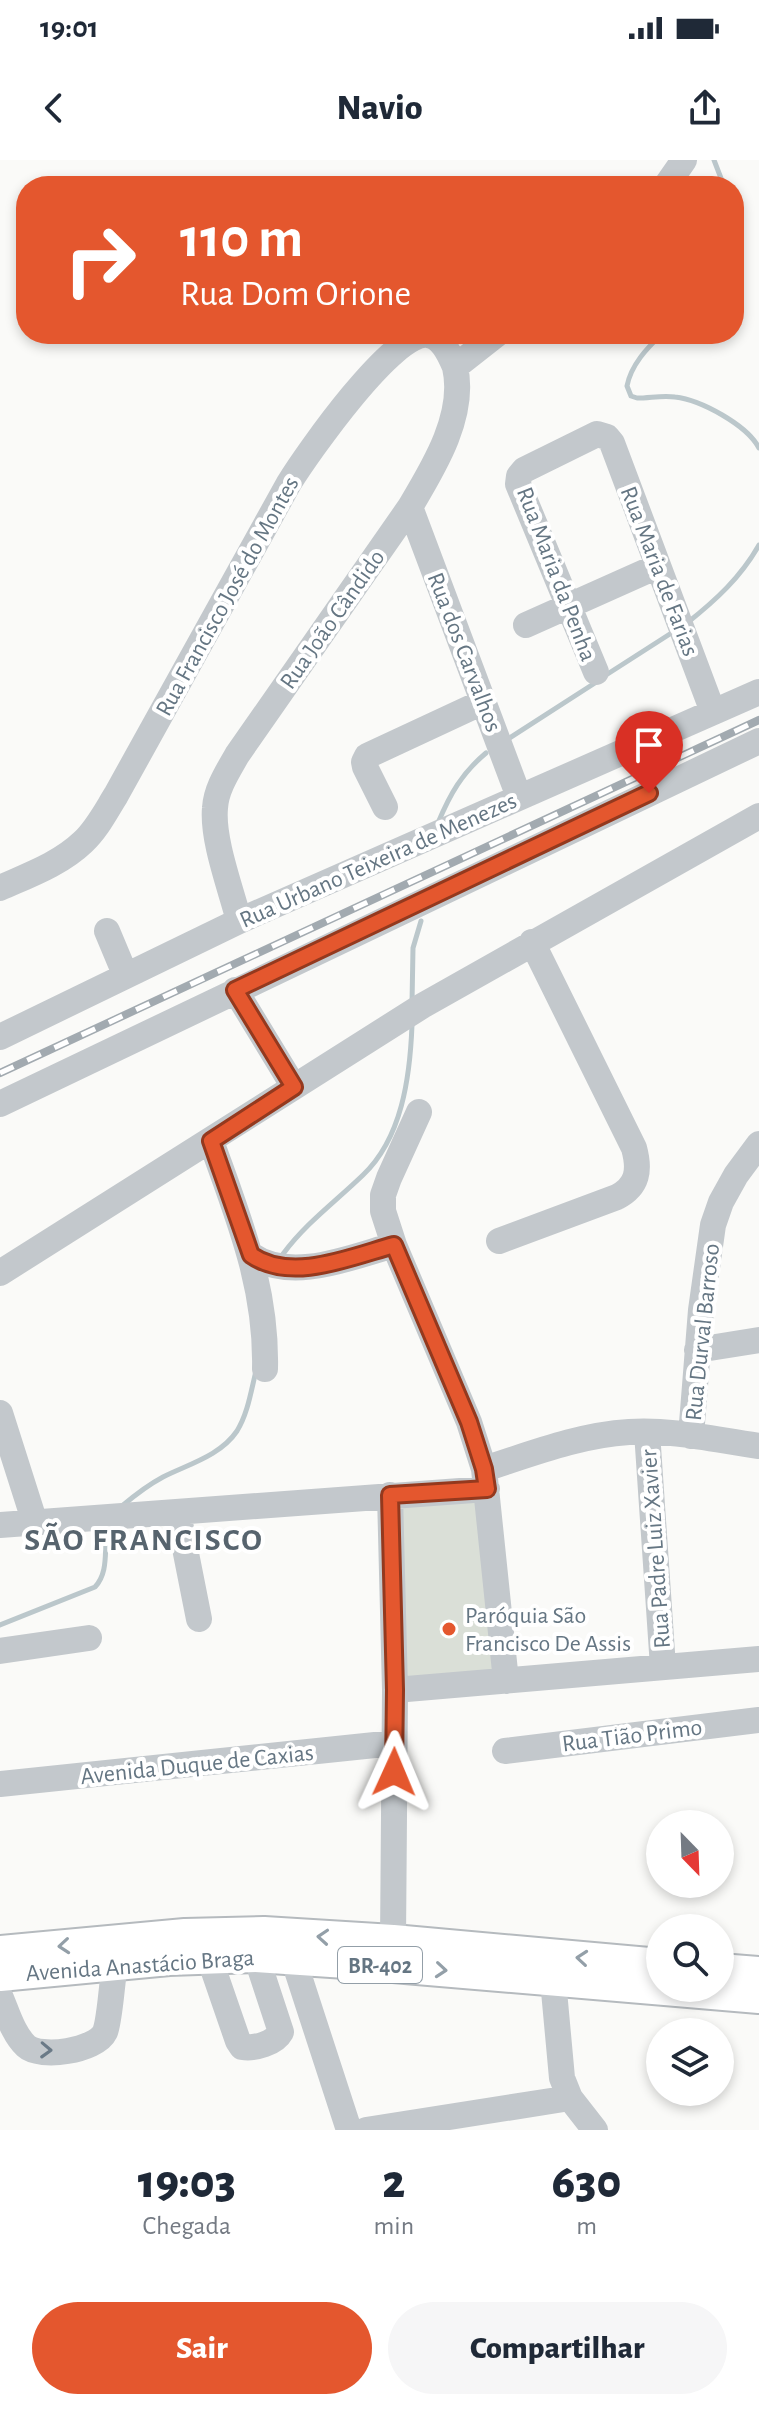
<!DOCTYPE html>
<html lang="pt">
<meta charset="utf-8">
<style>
body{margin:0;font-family:"Alegreya Sans",sans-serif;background:#f6f6f7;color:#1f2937;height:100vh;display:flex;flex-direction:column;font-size:30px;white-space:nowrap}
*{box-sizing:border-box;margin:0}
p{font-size:26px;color:#747a83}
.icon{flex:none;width:44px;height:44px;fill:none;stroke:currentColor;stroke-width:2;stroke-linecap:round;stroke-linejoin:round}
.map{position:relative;height:1970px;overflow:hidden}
.drawer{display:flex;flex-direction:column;background:#fff;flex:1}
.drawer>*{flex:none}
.hud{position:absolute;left:16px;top:16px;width:728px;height:168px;border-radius:32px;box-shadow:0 4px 12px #0003;background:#e4572e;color:#fff;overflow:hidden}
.needle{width:52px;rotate:157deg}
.tools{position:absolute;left:646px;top:1650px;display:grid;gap:16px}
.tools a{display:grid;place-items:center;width:88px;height:88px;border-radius:50%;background:#fff;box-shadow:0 4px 12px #0003;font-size:40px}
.pin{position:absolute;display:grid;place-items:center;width:68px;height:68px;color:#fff;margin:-82px -34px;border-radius:50% 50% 50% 0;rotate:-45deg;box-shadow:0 0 8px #0007}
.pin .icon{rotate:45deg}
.me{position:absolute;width:88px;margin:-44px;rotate:1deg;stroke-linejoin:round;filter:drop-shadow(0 0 6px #0008)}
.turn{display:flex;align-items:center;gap:28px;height:168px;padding:0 32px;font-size:36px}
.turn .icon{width:104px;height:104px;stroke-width:2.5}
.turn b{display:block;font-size:56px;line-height:68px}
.eta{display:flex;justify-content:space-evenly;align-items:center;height:136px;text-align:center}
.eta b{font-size:48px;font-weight:800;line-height:56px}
.primary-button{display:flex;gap:16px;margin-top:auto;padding:16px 32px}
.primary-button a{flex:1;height:92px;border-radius:48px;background:#e4572e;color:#fff;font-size:32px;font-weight:800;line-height:92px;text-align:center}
.primary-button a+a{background:#f6f6f7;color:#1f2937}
.status{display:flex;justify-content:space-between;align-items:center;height:56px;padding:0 40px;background:#fff;direction:ltr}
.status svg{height:22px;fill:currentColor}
header{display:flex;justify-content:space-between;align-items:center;height:104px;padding:0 32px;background:#fff;font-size:36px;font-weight:800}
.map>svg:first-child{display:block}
</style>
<div class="status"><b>19:01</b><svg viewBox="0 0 49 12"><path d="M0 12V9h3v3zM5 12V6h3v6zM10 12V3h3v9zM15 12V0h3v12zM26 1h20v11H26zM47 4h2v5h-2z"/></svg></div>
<header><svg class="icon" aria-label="back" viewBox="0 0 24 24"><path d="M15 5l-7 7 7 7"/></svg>Navio<svg class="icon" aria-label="share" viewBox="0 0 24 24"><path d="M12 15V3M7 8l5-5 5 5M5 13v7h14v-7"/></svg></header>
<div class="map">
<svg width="759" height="1970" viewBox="0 0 759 1970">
<rect width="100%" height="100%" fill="#fafaf8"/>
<!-- green -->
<path fill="#dadfd7" d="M487,1329L506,1521L395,1530L390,1335Z"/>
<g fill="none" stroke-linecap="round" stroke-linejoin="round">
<!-- stream -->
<path stroke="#bbc7cb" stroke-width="5" d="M714,0L724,26
M662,174C647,188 631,205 627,226L631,236L637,238C650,238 663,235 675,237C701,240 747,265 759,288
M687,463C716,440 741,417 759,385
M606,515L673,472
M505,581L598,521
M438,663C450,634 462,613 486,593
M412,843L413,788L421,761
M283,1094C306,1063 335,1042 363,1015C402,978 410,917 412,865
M122,1346C135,1335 148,1325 163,1317C189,1304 220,1296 237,1271C248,1253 251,1231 256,1211
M0,1465L95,1427C111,1410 102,1384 109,1364"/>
<!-- major casing -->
<g stroke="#b5babe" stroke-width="36">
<path id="major" d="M0,1792L185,1775L264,1773L393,1781L660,1805
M720,1810L759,1813
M0,1815L169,1799L256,1796L346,1802L759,1837"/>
</g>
<!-- minor -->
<path stroke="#c3c8cc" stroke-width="26" d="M666,26L684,0
M410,347L519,637
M526,465L658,406
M596,512L518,324L519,316L524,310L597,274L607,277L612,283L713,552
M385,647L365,607L364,602L367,596L483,542
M0,728C29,715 60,704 83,682C97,669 106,651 116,635L289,323C307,294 394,169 428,175C443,177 450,195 455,207
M239,761C231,729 212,680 215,648C216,629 228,611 237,595L410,347C434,307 466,255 455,207L497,174
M107,771L125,814
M235,830L294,927
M0,877L239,761L759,532
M0,944L759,581
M419,952L389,1018L383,1035V1051L394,1085L469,1262L484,1309L506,1521
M211,981C238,1057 267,1126 265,1209
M499,1081L617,1037C638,1026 640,1010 634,988L532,782
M251,1095C291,1123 351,1097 394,1085
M0,1113L422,846L759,656
M697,1190L759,1180
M0,1253L35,1363
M647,1272L663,1507
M691,1276L701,1150L713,1065L721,1042L736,1015L759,984
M484,1309C531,1294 579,1275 629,1272C672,1269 716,1280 759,1286
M390,1335L395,1530L393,1781
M178,1353L199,1459
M0,1365L487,1329
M0,1491L89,1478
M395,1530L759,1499
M505,1591L759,1560
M0,1624L394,1583
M209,1797L238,1881L242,1887C255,1889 275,1883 281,1872L256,1796
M293,1798L349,1970
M553,1820L562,1918L570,1938L595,1970
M0,1836C7,1852 13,1874 26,1886C40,1899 96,1891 105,1872C110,1860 112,1820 115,1804
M366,1970L570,1938"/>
<!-- major -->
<use href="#major" stroke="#fff" stroke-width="32"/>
<!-- rail casing -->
<g stroke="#a2aab0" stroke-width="8">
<path id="rail" d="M0,913L759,560"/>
</g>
<!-- rail -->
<use href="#rail" stroke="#fff" stroke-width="5" stroke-dasharray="15" stroke-linecap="butt"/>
</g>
<!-- one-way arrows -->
<defs><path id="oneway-chevron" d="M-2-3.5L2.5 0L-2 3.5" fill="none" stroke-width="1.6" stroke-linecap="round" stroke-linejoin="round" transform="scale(2)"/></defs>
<g stroke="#939fa8">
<use href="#oneway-chevron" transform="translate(323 1777) rotate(-176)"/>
<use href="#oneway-chevron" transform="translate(64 1786) rotate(175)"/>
<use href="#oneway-chevron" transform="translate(582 1798) rotate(-175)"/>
<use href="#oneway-chevron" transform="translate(441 1810) rotate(5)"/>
</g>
<use stroke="#6a7a87" href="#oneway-chevron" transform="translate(46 1890) rotate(2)"/>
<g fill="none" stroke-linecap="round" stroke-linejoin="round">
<!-- route casing -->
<g stroke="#94391e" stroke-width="20">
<path id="route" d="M394,1612L395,1530L390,1335L487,1329L484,1309L469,1262L394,1085C351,1097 291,1123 251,1095L211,981L294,927L235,830L649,633"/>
</g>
<!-- route -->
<use href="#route" stroke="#e4572e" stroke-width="14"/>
</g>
<!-- markers -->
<circle fill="#e4572e" stroke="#fff" stroke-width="3" cx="449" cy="1469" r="8"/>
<g text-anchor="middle" stroke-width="8" stroke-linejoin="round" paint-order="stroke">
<!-- shield labels -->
<rect fill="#fff" stroke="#939fa8" stroke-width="2" x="338" y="1787" width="84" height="36" rx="6"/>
<g font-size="22" font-weight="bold" fill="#657683">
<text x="380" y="1813">BR-402</text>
</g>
<!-- street labels -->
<g font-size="24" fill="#657683" stroke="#fff">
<text transform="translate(660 411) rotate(69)" y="8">Rua Maria de Farias</text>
<text transform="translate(557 414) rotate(69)" y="8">Rua Maria da Penha</text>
<text transform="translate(227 436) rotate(-61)" y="8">Rua Francisco José do Montes</text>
<text transform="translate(332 459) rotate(-55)" y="8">Rua João Cândido</text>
<text transform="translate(465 492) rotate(69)" y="8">Rua dos Carvalhos</text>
<text transform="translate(378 700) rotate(-24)" y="8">Rua Urbano Teixeira de Menezes</text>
<text transform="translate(702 1172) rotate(-84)" y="8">Rua Durval Barroso</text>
<text transform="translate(655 1389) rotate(-94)" y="8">Rua Padre Luiz Xavier</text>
<text transform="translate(632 1575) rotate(-7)" y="8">Rua Tião Primo</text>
<text transform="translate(197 1604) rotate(-6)" y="8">Avenida Duque de Caxias</text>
<text transform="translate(140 1805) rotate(-4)" y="8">Avenida Anastácio Braga</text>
</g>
<!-- poi labels -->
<g font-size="24" fill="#657683" stroke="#fff" text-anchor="start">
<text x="465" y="1463">Paróquia São<tspan x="465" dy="28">Francisco De Assis</tspan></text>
</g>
<!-- district labels -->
<g font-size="32" font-weight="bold" letter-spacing="2" fill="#57646e" stroke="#fff">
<text x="144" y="1390">SÃO FRANCISCO</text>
</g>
</g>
</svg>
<div class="tools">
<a><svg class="needle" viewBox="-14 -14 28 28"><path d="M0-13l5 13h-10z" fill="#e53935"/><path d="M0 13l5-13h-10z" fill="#747a83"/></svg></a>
<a><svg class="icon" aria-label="search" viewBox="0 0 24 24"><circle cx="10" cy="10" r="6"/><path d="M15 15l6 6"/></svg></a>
<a><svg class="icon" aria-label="layers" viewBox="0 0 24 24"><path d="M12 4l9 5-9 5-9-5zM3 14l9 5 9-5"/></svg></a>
</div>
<div class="pin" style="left:649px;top:633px;background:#d93025"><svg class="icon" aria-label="arrive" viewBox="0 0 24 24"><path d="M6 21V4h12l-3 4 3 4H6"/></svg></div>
<svg class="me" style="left:394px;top:1612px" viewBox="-20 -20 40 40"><path d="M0-17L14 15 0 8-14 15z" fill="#e4572e" stroke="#fff" stroke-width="4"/></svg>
<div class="hud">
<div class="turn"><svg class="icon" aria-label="right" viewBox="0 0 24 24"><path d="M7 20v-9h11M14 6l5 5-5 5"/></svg><div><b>110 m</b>Rua Dom Orione</div></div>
</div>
</div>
<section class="drawer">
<div class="eta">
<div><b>19:03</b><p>Chegada</p></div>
<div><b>2</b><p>min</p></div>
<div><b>630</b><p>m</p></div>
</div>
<div class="primary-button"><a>Sair</a><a>Compartilhar</a></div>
</section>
